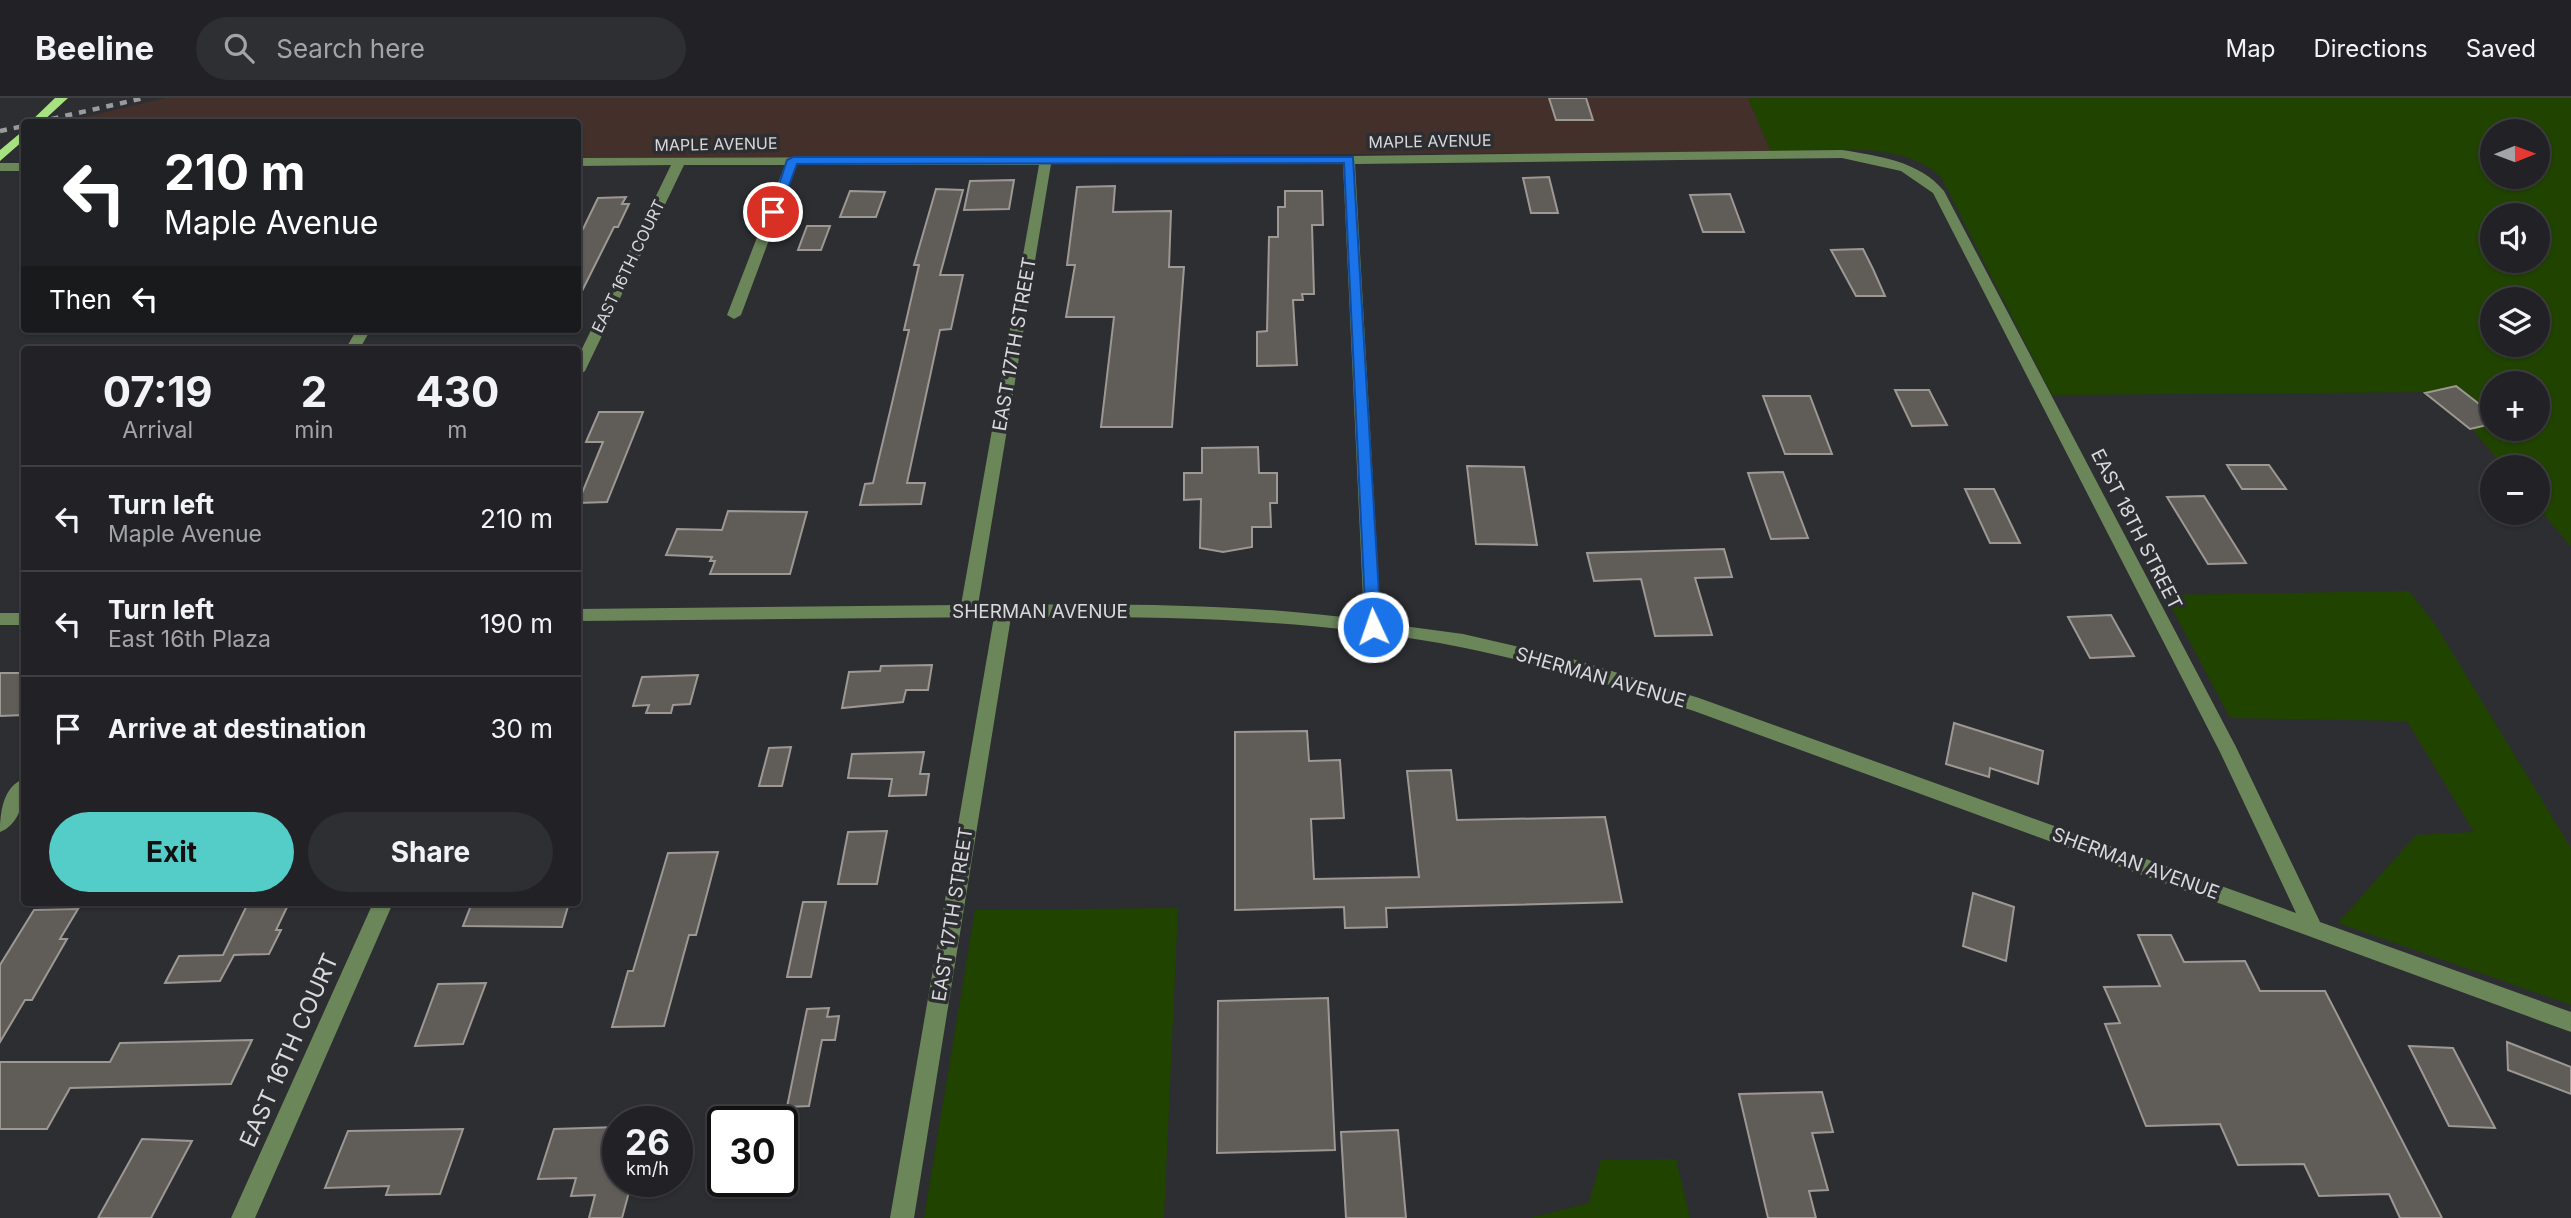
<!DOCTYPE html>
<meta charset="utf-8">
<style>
body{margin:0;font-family:Inter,sans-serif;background:#2e2f32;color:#f1f3f6;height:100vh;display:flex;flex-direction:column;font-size:26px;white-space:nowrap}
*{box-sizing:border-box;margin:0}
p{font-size:23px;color:#a2a4a7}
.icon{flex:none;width:38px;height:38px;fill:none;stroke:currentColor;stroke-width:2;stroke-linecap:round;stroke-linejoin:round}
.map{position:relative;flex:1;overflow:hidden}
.details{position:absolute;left:21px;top:248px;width:560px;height:560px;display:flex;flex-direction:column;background:#222226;border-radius:7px;box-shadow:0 2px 5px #0004,0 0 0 2px #3f3f43}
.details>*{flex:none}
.guide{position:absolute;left:21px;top:21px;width:560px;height:214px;border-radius:7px;box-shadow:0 2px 5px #0004,0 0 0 2px #3f3f43;background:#202124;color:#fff;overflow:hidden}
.needle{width:46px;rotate:89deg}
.controls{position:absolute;left:2480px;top:21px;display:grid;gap:14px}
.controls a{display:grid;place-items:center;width:70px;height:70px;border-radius:50%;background:#222226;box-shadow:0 2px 5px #0004,0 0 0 2px #3f3f43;font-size:35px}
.speed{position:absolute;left:602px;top:1008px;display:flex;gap:14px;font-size:35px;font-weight:700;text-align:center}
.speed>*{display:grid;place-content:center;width:91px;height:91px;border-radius:50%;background:#222226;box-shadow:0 2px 5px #0004,0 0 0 2px #3f3f43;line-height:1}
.speed small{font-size:18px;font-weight:400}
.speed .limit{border:4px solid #111;border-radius:10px;background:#fff;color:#111}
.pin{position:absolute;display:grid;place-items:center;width:60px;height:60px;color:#fff;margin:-30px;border:4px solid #fff;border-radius:50%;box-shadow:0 2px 7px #0007}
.me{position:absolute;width:77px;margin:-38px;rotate:357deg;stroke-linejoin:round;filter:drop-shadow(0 0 5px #0008)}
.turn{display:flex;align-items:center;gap:24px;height:147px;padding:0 28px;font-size:32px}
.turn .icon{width:91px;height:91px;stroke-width:2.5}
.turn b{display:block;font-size:49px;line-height:60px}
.then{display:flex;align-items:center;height:66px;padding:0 28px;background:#0003;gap:14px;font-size:26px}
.eta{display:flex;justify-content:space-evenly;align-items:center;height:119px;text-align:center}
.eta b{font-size:42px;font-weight:700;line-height:49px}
.button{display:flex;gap:14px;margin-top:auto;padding:14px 28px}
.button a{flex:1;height:80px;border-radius:42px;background:#54cdc8;color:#111;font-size:28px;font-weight:700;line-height:80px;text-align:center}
.button a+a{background:#2e2f32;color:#f1f3f6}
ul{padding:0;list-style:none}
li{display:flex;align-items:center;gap:21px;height:105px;padding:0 28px;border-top:2px solid #3f3f43}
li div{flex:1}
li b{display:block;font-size:26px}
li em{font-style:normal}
header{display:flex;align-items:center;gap:42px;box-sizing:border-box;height:98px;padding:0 35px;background:#222226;border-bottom:2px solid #3f3f43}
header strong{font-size:33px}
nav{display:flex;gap:38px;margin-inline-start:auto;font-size:24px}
.search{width:490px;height:63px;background:#2e2f32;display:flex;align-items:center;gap:18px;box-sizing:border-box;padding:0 24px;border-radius:38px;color:#a2a4a7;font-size:26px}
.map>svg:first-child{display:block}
</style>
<header>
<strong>Beeline</strong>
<div class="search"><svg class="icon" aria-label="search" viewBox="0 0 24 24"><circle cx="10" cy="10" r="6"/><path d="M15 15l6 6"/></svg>Search here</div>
<nav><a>Map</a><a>Directions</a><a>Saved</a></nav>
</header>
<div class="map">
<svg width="2571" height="1120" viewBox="0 0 2571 1120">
<rect width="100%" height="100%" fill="#2d2e32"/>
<!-- industrial -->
<path fill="#44302b" d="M165,0H1748L1771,54L578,60V24H64Z"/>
<!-- green -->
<path fill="#204300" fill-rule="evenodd" d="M1748,0H2571V449L2538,409V369H2504L2441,294L2052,297L1941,79C1899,40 1823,54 1771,54ZM2492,33H2538V79H2492ZM2492,117H2538V163H2492ZM2492,201H2538V247H2492ZM2492,285H2538V331H2492Z
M2409,493L2435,526L2571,750V907L2338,825L2416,737L2474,734L2407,623L2230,620L2165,497Z
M1178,810L1164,1120H924L975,812Z
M1676,1061L1690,1120H1530L1589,1105L1601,1062Z"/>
<!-- building -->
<path fill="#605c58" stroke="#9d9894" stroke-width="2" d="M1549,0H1586L1593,22H1556Z
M1549,79L1558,115H1531L1523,80Z
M1014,82L1009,111L964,112L970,83Z
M1115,88L1113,114L1171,113L1169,169H1184L1172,329H1101L1114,219H1066L1075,167H1067L1077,89Z
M936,91L963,92L940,177H963L951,231L940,232L907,385H925L921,406L860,407L865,386L873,385L892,305L909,232H904L919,167H914Z
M850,93L885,94L876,119H840Z
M1285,93H1322L1323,127H1312L1314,196H1302L1303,202H1293L1297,267L1257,268V234L1267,233L1269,139H1278V109H1285Z
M1730,96L1744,134H1703L1690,97Z
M626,99L622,106H629L618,129H614L578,201V131H583L598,100Z
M807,128H830L821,152H798Z
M1863,151L1873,171L1885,198H1856L1831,152Z
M2456,288L2492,316V326L2470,331L2425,295Z
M1895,292H1929L1947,327L1912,328Z
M1763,298H1810L1832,356H1785Z
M599,314H643L607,404L578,405L603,344H586Z
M1258,349L1259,375H1277V405H1270L1271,429H1252V449L1223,454L1200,450L1201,401L1184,402V375H1202V350Z
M2227,367H2269L2286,391H2242Z
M1467,368L1524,369L1537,447L1476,446Z
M1783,374L1808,440L1771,441L1748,375Z
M1965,391H1994L2020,445H1990Z
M2204,398L2246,465L2208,466L2167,399Z
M728,413L807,414L790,476H710L715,463H710L712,459L666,457L677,431L722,432Z
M1724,451L1732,479L1695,480L1712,537L1655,538L1641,481L1594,483L1587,455Z
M2111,517L2134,558L2090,560L2068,519Z
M932,567L928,592H906L903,604L842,610L849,574L880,573L881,568Z
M0,575H24V617L0,618Z
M698,577L690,606L673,607L671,615H646L649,607L633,608L642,579Z
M1954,625L2043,653L2038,686L1990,670L1989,679L1946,666Z
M1307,633L1309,663L1340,662L1344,720L1311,721L1314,781L1419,779L1407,673L1451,672L1457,722L1605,719L1622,804L1386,810L1387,829L1345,830L1344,809L1235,812V634Z
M791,649L782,688H759L769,650Z
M924,654L920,676H929L926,697L889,698L892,681L848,680L852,656Z
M887,733L877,786H838L848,734Z
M718,754L696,837H689L664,928L612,929L628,873H633L668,755Z
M1973,795L2014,809L2006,863L1963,848Z
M803,804H826L811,879H787Z
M248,805H289L276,832H281L269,856L234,857L220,883L165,885L179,858L223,857Z
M472,805H569L562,829L463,828Z
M78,811L60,841H67L32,902H25L0,944V867L34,812Z
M2138,837H2171L2184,864L2245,863L2260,893H2325L2442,1120H2400L2389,1096L2319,1098L2304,1066L2238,1067L2220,1026L2146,1028L2105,926L2120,925L2104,889L2160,888Z
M486,885L463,946L415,948L438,886Z
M1328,900L1335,1052L1217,1055L1218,903Z
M829,910L827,919L839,918L835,942H822L809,1008L787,1009L807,911Z
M252,942L231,986L70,990L47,1031H0V964H110L120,945Z
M2507,944L2571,969V996L2508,972Z
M2409,948L2453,950L2495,1030L2449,1028Z
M1822,994L1833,1034L1812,1035L1828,1092L1809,1093L1816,1120H1768L1739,996Z
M618,1029V1083H632L622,1120H589L595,1097L571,1098L576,1080L538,1081L554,1031Z
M463,1031L440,1096L386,1097L389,1088L325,1090L348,1033Z
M1398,1032L1406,1120H1346L1341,1034Z
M142,1041L192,1043L151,1120H98Z"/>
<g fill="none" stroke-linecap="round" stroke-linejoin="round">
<!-- minor -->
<path fill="#6b875a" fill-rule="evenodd" d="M1842,52C1879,58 1919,63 1944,93L2236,649L2320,824L2571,914V934L1694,613C1618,589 1543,566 1465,550C1316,520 1162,518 1011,519L914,1120H890L994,519L578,523V511L961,507L1039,67H797L741,217L734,221L727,217L785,67H684L585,273L578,278V259L671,67L578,68V60L1349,58ZM1842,60L1901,73L1933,95L2220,654L2296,815L1699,600L1576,562L1463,536L1381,525L1355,66ZM1051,66H1343L1364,522C1236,504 1106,506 978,507Z
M0,65H24V73H0Z
M357,231H371L359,252H345Z
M0,515H24V527H0Z
M24,681C26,699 20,727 0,734C0,715 3,688 24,681Z
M373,805H393L255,1120H231Z"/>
<!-- major -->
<path fill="#a6e182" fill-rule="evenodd" d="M55,0H68L42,24H30Z
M24,32V42L0,63V52Z"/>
<!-- rail -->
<path stroke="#9b9b9e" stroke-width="4.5" stroke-dasharray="7 7" stroke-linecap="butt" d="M38,24L144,0
M0,33L24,28"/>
</g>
<!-- route -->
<path fill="#1a73e8" stroke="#114b97" stroke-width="2" d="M793,59H1353L1381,529L1379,533H1368L1366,529L1344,65L797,66L779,114L769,117L787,62Z"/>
<g text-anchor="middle" stroke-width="7" stroke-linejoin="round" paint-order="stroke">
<!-- far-street labels -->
<g font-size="16" fill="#d9d9dc" stroke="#2d2e32">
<text transform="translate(1430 43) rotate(-1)" y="6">MAPLE AVENUE</text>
<text transform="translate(716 46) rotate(-1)" y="6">MAPLE AVENUE</text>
<text transform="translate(628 168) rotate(-64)" y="6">EAST 16TH COURT</text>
</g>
<!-- street labels -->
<g font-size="19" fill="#d9d9dc" stroke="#2d2e32">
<text transform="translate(1014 246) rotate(-80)" y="7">EAST 17TH STREET</text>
<text transform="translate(2137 431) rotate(63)" y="7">EAST 18TH STREET</text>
<text x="1040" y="520">SHERMAN AVENUE</text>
<text transform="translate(1601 579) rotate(16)" y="7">SHERMAN AVENUE</text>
<text transform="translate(2136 765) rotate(20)" y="7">SHERMAN AVENUE</text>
<text transform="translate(952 816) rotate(-81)" y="7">EAST 17TH STREET</text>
</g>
<!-- near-street labels -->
<g font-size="23" fill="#d9d9dc" stroke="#2d2e32">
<text transform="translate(289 952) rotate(-66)" y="8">EAST 16TH COURT</text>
</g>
</g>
</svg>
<div class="controls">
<a><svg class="needle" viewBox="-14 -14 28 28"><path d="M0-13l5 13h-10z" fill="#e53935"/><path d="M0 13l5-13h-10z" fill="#a2a4a7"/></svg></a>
<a><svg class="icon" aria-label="sound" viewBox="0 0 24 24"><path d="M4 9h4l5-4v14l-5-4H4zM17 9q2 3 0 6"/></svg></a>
<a><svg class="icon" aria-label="layers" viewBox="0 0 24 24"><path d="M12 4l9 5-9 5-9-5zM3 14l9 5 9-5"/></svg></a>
<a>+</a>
<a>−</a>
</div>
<div class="speed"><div>26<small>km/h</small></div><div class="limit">30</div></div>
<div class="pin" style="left:773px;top:114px;background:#d93025"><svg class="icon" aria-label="arrive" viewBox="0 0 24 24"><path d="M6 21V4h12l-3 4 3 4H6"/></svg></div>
<svg class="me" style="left:1373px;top:529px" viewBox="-20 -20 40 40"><circle r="17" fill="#1a73e8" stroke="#fff" stroke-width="3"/><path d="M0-11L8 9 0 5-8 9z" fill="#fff"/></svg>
<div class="guide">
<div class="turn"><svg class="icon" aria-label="left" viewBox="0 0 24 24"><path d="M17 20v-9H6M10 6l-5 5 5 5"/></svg><div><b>210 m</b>Maple Avenue</div></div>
<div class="then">Then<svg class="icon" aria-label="left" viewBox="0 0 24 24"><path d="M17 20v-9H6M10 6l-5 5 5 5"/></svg></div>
</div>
<section class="details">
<div class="eta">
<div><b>07:19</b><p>Arrival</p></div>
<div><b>2</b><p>min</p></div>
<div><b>430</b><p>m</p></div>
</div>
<ul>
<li><svg class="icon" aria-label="left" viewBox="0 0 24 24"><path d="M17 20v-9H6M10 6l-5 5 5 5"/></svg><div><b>Turn left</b><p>Maple Avenue</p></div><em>210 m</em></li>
<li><svg class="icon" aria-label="left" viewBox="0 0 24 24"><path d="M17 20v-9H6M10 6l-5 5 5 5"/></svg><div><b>Turn left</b><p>East 16th Plaza</p></div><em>190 m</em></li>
<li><svg class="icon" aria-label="arrive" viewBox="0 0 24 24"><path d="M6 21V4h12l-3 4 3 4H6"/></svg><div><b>Arrive at destination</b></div><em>30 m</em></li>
</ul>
<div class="button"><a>Exit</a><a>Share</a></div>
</section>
</div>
